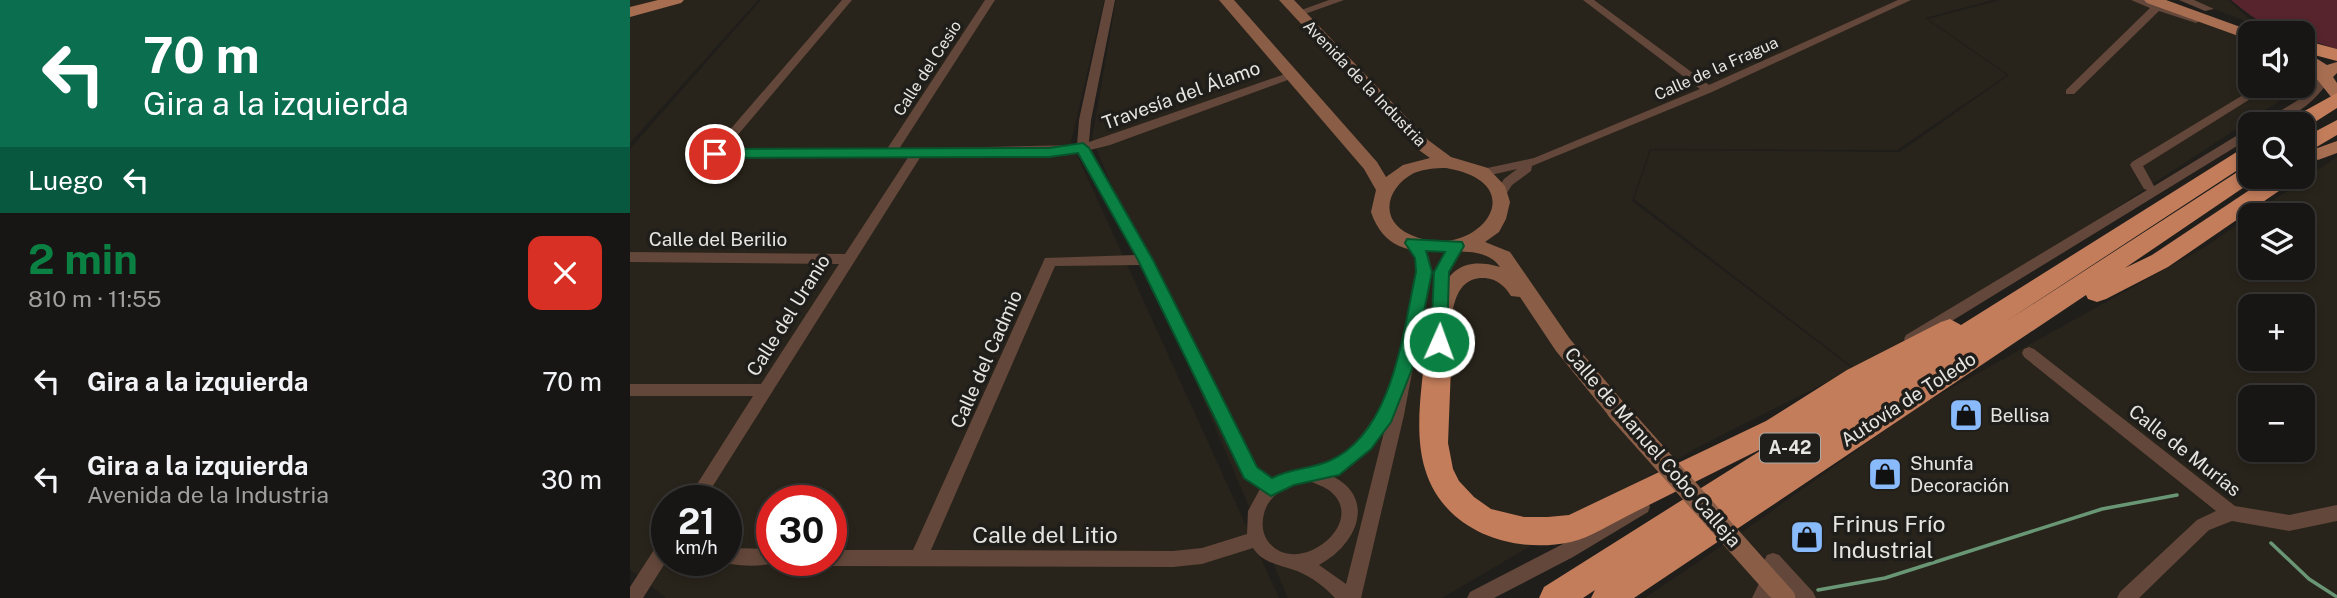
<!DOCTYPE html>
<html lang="es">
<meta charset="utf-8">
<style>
body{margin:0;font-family:"Public Sans",sans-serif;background:#252322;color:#f1f3f6;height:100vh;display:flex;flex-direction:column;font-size:26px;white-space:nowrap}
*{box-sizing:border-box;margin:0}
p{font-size:23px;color:#9f9fa0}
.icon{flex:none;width:38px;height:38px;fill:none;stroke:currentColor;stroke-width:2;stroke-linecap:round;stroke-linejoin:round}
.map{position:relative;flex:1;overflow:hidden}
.side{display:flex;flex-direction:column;background:#181614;width:630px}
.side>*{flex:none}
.top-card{background:#0b6e4f;color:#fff;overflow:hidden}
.tools{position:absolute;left:1608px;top:21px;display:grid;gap:14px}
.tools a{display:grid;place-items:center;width:77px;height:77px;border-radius:14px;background:#181614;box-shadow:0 4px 10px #0003,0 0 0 2px #363534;font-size:35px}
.speed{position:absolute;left:21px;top:485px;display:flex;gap:14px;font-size:35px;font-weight:700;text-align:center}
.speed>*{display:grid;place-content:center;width:91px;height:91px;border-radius:50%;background:#181614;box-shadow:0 4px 10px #0003,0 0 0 2px #363534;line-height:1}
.speed small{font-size:18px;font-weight:400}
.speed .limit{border:10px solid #d22;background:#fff;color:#111}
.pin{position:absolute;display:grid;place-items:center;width:60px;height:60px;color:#fff;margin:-30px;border:4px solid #fff;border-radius:50%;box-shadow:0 2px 7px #0007}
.me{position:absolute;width:77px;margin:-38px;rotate:2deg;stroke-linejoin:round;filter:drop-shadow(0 0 5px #0008)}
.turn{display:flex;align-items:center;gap:24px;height:147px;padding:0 28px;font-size:32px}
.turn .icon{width:91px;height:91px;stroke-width:2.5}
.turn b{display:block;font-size:49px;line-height:60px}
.then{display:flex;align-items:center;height:66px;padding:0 28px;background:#0003;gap:14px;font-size:26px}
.round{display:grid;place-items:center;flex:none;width:74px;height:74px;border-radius:14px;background:#252322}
.head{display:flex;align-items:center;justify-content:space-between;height:119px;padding:0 28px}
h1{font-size:42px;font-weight:700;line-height:52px;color:#0b8043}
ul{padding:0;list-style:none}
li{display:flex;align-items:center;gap:21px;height:98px;padding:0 28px}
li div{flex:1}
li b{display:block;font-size:26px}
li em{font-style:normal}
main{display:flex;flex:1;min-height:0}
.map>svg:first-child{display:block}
</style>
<main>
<section class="side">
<div class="top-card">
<div class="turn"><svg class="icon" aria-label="left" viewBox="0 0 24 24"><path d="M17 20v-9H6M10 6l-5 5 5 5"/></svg><div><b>70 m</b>Gira a la izquierda</div></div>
<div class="then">Luego<svg class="icon" aria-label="left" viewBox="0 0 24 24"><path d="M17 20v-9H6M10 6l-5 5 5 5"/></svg></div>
</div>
<div class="head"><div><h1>2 min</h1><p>810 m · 11:55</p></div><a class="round" style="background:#d93025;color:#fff"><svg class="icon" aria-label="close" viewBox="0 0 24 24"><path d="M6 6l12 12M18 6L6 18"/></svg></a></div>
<ul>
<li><svg class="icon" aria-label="left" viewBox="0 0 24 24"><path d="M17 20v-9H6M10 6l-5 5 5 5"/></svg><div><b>Gira a la izquierda</b></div><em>70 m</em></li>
<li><svg class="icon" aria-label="left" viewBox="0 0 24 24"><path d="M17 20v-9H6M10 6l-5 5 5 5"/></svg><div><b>Gira a la izquierda</b><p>Avenida de la Industria</p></div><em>30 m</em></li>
</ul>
</section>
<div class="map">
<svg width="1707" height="598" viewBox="0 0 1707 598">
<rect width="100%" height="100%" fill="#201e1b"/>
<!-- built -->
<path fill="#29241b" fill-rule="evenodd" d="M0,0H128L0,143Z
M131,0H474L441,142L649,598H36L0,569V149ZM37,500H96V560H37ZM142,500H201V560H142Z
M486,0H1363L1295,18L1377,75L1267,150L1020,149L1002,201L1223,369L1070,446L812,598H658L462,139Z
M1370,0H1512L1620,37V86H1672L1263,354L1224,368L1004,199L1021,150L1270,152L1379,75L1298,19Z
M1560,0H1598L1626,25Z
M1707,157V598H1171L1111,533L1289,406L1575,247L1620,216V268H1673V215H1622ZM1620,306H1673V359H1620ZM1620,397H1673V450H1620Z
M1096,543L1145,598H1015Z"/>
<!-- green -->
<path fill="#57242d" d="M1601,0H1707V49L1673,38V33C1642,33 1624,19 1601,0Z"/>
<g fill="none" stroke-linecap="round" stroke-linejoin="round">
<!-- stream -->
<path stroke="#699776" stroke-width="3.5" d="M1641,543L1679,579L1707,597
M1188,590L1255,578L1472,509L1547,495"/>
<!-- street -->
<path fill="#63473a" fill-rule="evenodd" d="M212,0H222L95,150L257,149L355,0H365L269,149L447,145L449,120L475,0H485L461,120L459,142L658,73H666V77L480,145L460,150L522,260L627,467L641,479C655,471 669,470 683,467C721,459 742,423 758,392L763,390L787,272L785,258L775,243L777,240H787L799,257L801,272L774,415L731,598H705C695,587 682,577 667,571C652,565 633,564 623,548L572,564L543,567L201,566L195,564L193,560H201V550H283L415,258L506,255L449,153L440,155L291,156L74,500H57L123,396H0V384H131L209,264L0,262V252L215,254L279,156L85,158L79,154ZM511,265L615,477L630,489L618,511L617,534L572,548L543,551L301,550L425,266ZM755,428L716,584L689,565C727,545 748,497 700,475L728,459ZM680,481C686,484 695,487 700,491C740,523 665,581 637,540C633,534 632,526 633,519C636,494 658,485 680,481Z
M699,0H714L672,15L663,13Z
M953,0H964L1079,85L1268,0H1281L1082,92L902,166L901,171L882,185L875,196H867L865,193L874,179L887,169L852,177L848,176L846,173L848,170L904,158L1070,89Z
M1501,0H1516L1571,20L1566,23L1529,11L1444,94H1436V90L1520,8Z
M1549,0H1564L1584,9L1575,11Z
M1694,75L1700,78C1687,102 1657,124 1629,124L1673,97L1690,76Z
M1628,86H1641L1513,166L1524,186L1616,130L1620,129V138L1286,343H1276L1274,339L1276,335L1517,190L1514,189L1500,165L1502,162Z
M827,241L834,246L818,272L817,312L815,316H805L803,312L804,272L822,243Z
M1399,347L1404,349L1605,506L1659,515L1707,505V521L1659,531L1602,521L1579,530L1509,598H1487L1490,592L1567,520L1586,511L1394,357L1392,353L1394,349Z
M1012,499L1018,502L1020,507L1018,512L943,557L864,598H837L840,592L931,545Z
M37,537V560L13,598H0V587L31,539Z
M96,548L142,549V560H149C141,568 99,567 89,560H96Z
M1143,553L1149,555L1183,592L1186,598H1165L1148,580L1140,598H1122L1137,567L1134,561L1137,555Z"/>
<!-- secondary -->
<path fill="#8a5d47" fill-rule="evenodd" d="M589,0H604L747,162L756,177L773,165L800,158L786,148L649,0H664L798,140L821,157L858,168L875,186L880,202L876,219L869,232L855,242L880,252L940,339L995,404L998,410L995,416L987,419L979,416L926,351L890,297L881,296C875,286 867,279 855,278C821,276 822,318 819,342L816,348L809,350L802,348L799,342C806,299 813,250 870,267C844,229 765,283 741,212L746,190L734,169ZM816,168C910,184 843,266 779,234C748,219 757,187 784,173C794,169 805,168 816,168Z"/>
<!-- primary -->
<path fill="#a86e52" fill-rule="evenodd" d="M28,0H54L51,3L0,17V7Z
M1514,0H1536L1627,33H1620V40L1614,38L1517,3Z
M1673,50L1697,65L1707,62V73L1703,77L1707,83V98L1701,97L1686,78L1687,73L1673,63Z
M1707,141V153L1688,160L1679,154L1682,150Z"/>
<!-- highway -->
<path fill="#c37d5b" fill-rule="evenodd" d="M1677,41L1707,49V61L1673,52V42Z
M1707,93V108L1674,129L1673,124H1657L1660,119Z
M1707,120V135L1673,155V138Z
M1620,146V162L1372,324L1612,169L1620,167V177H1629L1495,268L1522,255L1639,177H1665L1662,182L1538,267L1476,299L1467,302L1458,299L1456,295L1004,598H961L965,590L953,598H909L914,587L1141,444C1095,467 1049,490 1003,513C984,522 962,537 941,542C881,555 813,530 795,469C783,429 793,383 796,342L800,335L809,332L818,335L822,342L818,443L823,469L829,481L844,497L861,509L894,517H918L939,515L1136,421L1217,370L1311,322L1320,319L1331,325L1613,148Z"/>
<!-- secondary-bridge -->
<path stroke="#8a5d47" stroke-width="21" d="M987,410L1155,598"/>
</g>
<!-- route -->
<path fill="#0b8043" stroke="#07532c" stroke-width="2" d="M453,143L459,148L523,260L627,467L642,478C661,468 681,469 699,461C763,434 773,331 786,272L785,258L775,243L777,239L832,242L834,246L819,272L817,342L815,346H803L801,342L804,272L815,252L796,251L802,272L782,369L761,422L741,449L709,475L664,485L641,496L614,478L508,260L448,153L419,157L85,158L78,154L85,149L419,148Z"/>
<!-- icons -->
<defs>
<g id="shop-square" transform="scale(1.75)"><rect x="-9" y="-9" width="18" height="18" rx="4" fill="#89bafc" stroke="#201e1b"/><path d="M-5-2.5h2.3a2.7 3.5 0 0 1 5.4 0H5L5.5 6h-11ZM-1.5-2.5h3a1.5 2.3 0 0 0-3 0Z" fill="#111"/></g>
</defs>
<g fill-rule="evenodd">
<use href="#shop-square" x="1336" y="415"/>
<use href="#shop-square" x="1255" y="474"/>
<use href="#shop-square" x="1177" y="537"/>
</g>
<g text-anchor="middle" stroke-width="7" stroke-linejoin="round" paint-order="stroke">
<!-- far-street labels -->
<g font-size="16" fill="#e6e5e2" stroke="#201e1b">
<text transform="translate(297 68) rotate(-57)" y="6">Calle del Cesio</text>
<text transform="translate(1086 68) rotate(-24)" y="6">Calle de la Fragua</text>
<text transform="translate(735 83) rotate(46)" y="6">Avenida de la Industria</text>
</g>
<!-- shield labels -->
<rect fill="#201e1b" stroke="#aba9a6" stroke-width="2" x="1130" y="433.5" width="60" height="29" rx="5"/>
<g font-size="18" font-weight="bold" fill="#e6e5e2">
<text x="1160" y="454">A-42</text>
</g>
<!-- street labels -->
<g font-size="19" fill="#e6e5e2" stroke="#201e1b">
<text transform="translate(551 95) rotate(-20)" y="7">Travesía del Álamo</text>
<text x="88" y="246">Calle del Berilio</text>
<text transform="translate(158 315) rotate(-58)" y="7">Calle del Uranio</text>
<text transform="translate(356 359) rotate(-66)" y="7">Calle del Cadmio</text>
<text transform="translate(1278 399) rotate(-33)" y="7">Autovía de Toledo</text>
<text transform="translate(1023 447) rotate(49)" y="7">Calle de Manuel Cobo Calleja</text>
<text transform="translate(1555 450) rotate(38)" y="7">Calle de Murías</text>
</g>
<!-- poi labels -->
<g font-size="19" fill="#e6e5e2" stroke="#201e1b" text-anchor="start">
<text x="1360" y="422">Bellisa</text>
<text x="1280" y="470">Shunfa<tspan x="1280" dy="22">Decoración</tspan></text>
</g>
<!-- near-poi labels -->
<g font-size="23" fill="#e6e5e2" stroke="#201e1b" text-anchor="start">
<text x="1202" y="532">Frinus Frío<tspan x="1202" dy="26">Industrial</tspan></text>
</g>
<!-- near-street labels -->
<g font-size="23" fill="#e6e5e2" stroke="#201e1b">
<text x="415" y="543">Calle del Litio</text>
</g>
</g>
</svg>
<div class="tools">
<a><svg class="icon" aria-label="sound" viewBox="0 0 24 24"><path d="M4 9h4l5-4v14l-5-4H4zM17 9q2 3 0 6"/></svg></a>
<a><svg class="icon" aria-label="search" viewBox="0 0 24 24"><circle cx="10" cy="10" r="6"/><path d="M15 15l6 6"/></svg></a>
<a><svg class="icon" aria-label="layers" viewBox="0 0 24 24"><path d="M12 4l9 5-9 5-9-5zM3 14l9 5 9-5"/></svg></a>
<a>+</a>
<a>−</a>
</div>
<div class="speed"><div>21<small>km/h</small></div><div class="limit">30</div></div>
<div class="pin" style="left:85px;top:154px;background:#d93025"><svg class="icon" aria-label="arrive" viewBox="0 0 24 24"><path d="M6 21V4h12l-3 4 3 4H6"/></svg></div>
<svg class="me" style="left:809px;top:342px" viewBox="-20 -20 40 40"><circle r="17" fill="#0b8043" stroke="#fff" stroke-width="3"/><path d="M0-11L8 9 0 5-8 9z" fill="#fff"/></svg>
</div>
</main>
